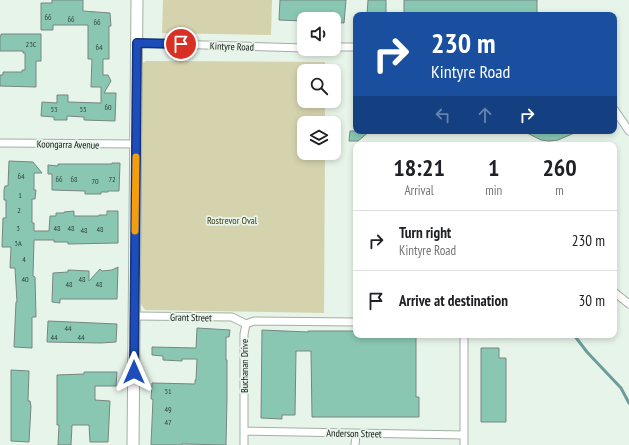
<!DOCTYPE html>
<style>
body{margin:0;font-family:"PT Sans Narrow",sans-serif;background:#f6f6f6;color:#202124;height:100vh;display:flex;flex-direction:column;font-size:15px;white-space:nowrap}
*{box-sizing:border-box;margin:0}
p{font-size:13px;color:#757577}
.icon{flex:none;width:22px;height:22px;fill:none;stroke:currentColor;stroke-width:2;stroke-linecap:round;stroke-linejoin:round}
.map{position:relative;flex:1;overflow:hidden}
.details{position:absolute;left:353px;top:142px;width:264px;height:196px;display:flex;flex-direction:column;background:#fff;border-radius:8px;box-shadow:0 2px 6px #0003}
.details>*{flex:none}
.guide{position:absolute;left:353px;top:12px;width:264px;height:122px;border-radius:8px;box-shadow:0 2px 6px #0003;background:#1a4fa0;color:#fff;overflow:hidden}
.fabs{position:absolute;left:297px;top:12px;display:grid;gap:8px}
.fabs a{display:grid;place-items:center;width:44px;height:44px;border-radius:8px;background:#fff;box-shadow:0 2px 6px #0003;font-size:20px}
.pin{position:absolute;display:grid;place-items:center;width:34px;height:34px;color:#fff;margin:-17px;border:2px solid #fff;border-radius:50%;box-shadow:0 1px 4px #0007}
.me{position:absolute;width:44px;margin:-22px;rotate:0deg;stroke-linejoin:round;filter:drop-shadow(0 0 3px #0008)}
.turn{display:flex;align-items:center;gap:14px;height:84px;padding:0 12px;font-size:18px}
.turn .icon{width:52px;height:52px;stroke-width:2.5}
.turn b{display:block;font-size:28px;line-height:34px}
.lanes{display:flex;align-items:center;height:38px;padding:0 12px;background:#0003;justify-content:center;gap:20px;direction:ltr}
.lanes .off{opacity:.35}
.eta{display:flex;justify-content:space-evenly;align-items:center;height:68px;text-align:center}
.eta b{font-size:24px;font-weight:700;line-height:28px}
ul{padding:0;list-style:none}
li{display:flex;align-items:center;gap:12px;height:60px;padding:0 12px;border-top:1px solid #e0e0e0}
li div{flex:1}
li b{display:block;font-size:15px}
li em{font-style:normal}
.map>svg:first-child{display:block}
</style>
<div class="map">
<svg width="629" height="445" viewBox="0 0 629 445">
<rect width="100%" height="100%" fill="#e7f4e9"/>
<!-- green -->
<path fill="#d5d3ae" d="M163,0H272L271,35L162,33Z
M146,61L325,62V71H304V101H325V123H304V153H325L324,313L145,310L140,303L142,63Z"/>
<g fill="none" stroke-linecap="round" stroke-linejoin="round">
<!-- stream -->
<path stroke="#6c9d9b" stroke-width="3" d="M574,335L587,352L621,388L629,403"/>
</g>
<!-- building -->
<path fill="#89c7b3" stroke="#778681" d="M52,0H83V11L110,13L111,26H109V59H103V75H108L111,81L104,93H116L115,121L84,120V117L67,116V120H54V117L41,116L42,102L57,103V95H68V102L101,103V87H91L92,59H88V25H53V30H41V3H52Z
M280,0H346L344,23L334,22V19H304V21L279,20Z
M368,0H386V15H367Z
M404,0H537V14L489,13L490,15H404Z
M1,34H41V61H36V87L0,86V75H3V72H22V70H25V53H23V51H0V36H1Z
M350,131H370L358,141H349Z
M523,131H579L558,140L549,141L541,140Z
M9,161L33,162L42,173H34V190H36L35,199H32V223H34V231H49L50,216H56V213H64V212L74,211V216H99V215H107V211H118V243L68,244V242H54V240H34L33,276L35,277L36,317H32V348L14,347L16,302H17L15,268H10L11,247H2L3,218H6V200H4V190L5,186H8Z
M112,163H120L119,191H108V192H101V194H85V191L52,190V174H48V165L58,166V164H112Z
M118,267L117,299H60V303L52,302L53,273L68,272V270L89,271V281L100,269L102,271L112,270Z
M48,321L117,324L116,342L101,343L47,342Z
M197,328L230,330L229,337H226V360H227V398L226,445L182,444V445H151L153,399H151L152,383L195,384V380H196L197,359H182V361L163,360V356L152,355V347L196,348Z
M262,330L308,332V331H356V335H416V397H419V417H312L311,351H296L295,415H282V419L261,418Z
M481,348H499V358H506V422H481Z
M11,370L29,371L28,401H30L31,406L29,442L11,441Z
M84,372H117L116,386H95V400L110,401L108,442H90L89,425H72L71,445H58L59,425H57V375L84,374Z"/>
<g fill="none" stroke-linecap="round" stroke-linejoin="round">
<!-- street casing -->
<g stroke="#a3afa4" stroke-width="9">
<path id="street" d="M137,43L304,48
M334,47H356
M614,109L629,131
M0,143L136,144
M614,292L629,304
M134,316L232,317L246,324
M244,431L464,435
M244,445V334L246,324L254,321L356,322
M355,445L356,434
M464,445V335"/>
</g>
<!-- secondary casing -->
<g stroke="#a3afa4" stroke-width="13">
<path id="secondary" d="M133,445L137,0"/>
</g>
<!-- street -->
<use href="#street" stroke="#fff" stroke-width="7"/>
<!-- secondary -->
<use href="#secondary" stroke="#fff" stroke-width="11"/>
</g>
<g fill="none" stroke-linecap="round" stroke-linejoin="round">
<!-- route casing -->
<g stroke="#123279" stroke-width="10">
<path id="route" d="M134,372L137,43L181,44"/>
</g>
<!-- route -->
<use href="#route" stroke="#1c4dba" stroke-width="7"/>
<!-- slow -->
<path stroke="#f59e0b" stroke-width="7" d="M135,231L136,157"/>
</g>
<g text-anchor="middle" stroke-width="3.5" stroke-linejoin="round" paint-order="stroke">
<!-- number labels -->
<g font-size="8" fill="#30423a">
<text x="48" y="20">66</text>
<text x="71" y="22">66</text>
<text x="97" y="25">66</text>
<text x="31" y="47">23C</text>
<text x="99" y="50">64</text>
<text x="108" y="110">60</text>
<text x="54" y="112">53</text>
<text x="83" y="112">55</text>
<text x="21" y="179">64</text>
<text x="59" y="182">66</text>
<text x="74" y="182">68</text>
<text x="112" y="182">72</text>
<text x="95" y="184">70</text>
<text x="20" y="198">1</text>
<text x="19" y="213">2</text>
<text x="18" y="231">3</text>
<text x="57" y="231">48</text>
<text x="71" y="231">48</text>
<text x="100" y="232">48</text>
<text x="84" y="233">48</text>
<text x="18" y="246">3A</text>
<text x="24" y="262">4</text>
<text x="25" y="282">40</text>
<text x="82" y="282">48</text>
<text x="69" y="287">48</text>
<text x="99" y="287">48</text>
<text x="68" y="331">44</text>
<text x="54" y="340">44</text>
<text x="81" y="340">44</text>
<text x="168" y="394">51</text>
<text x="168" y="412">49</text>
<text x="168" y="425">47</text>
</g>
<!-- street labels -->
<g font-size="10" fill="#121612" stroke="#e7f4e9">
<text transform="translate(232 46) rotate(2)" y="4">Kintyre Road</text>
<text transform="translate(68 144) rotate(1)" y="4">Koongarra Avenue</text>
<text transform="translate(191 317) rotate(1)" y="4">Grant Street</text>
<text transform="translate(244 366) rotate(-90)" y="4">Buchanan Drive</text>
<text transform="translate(354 433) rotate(1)" y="4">Anderson Street</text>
</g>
<!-- park labels -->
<g font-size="10" fill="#413d14" stroke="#e7f4e9">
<text x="232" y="224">Rostrevor Oval</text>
</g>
</g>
</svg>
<div class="fabs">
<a><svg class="icon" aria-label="sound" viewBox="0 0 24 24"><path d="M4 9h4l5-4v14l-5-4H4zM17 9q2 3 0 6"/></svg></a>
<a><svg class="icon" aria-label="search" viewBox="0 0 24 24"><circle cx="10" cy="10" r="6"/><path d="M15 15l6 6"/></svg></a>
<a><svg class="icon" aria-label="layers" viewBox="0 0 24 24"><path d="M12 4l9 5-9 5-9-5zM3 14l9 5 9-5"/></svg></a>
</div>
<div class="pin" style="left:181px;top:44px;background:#d93025"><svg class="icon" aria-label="arrive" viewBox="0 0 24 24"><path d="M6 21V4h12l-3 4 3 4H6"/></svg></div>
<svg class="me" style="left:134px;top:372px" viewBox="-20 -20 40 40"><path d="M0-17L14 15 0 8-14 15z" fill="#1c4dba" stroke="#fff" stroke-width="4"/></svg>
<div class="guide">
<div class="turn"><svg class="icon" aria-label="right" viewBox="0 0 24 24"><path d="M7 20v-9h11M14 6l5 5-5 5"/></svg><div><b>230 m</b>Kintyre Road</div></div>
<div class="lanes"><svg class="icon off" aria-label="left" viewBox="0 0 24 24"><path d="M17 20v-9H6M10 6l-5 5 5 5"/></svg><svg class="icon off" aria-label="ahead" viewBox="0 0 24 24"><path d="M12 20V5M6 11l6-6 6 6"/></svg><svg class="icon" aria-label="right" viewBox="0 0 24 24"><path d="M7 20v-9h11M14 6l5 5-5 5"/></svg></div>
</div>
<section class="details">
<div class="eta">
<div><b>18:21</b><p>Arrival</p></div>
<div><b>1</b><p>min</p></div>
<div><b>260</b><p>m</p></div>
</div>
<ul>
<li><svg class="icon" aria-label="right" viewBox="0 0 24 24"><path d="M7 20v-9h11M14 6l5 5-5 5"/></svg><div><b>Turn right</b><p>Kintyre Road</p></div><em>230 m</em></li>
<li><svg class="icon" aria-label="arrive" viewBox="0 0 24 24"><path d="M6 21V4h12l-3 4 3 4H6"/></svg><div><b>Arrive at destination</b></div><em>30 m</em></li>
</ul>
</section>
</div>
